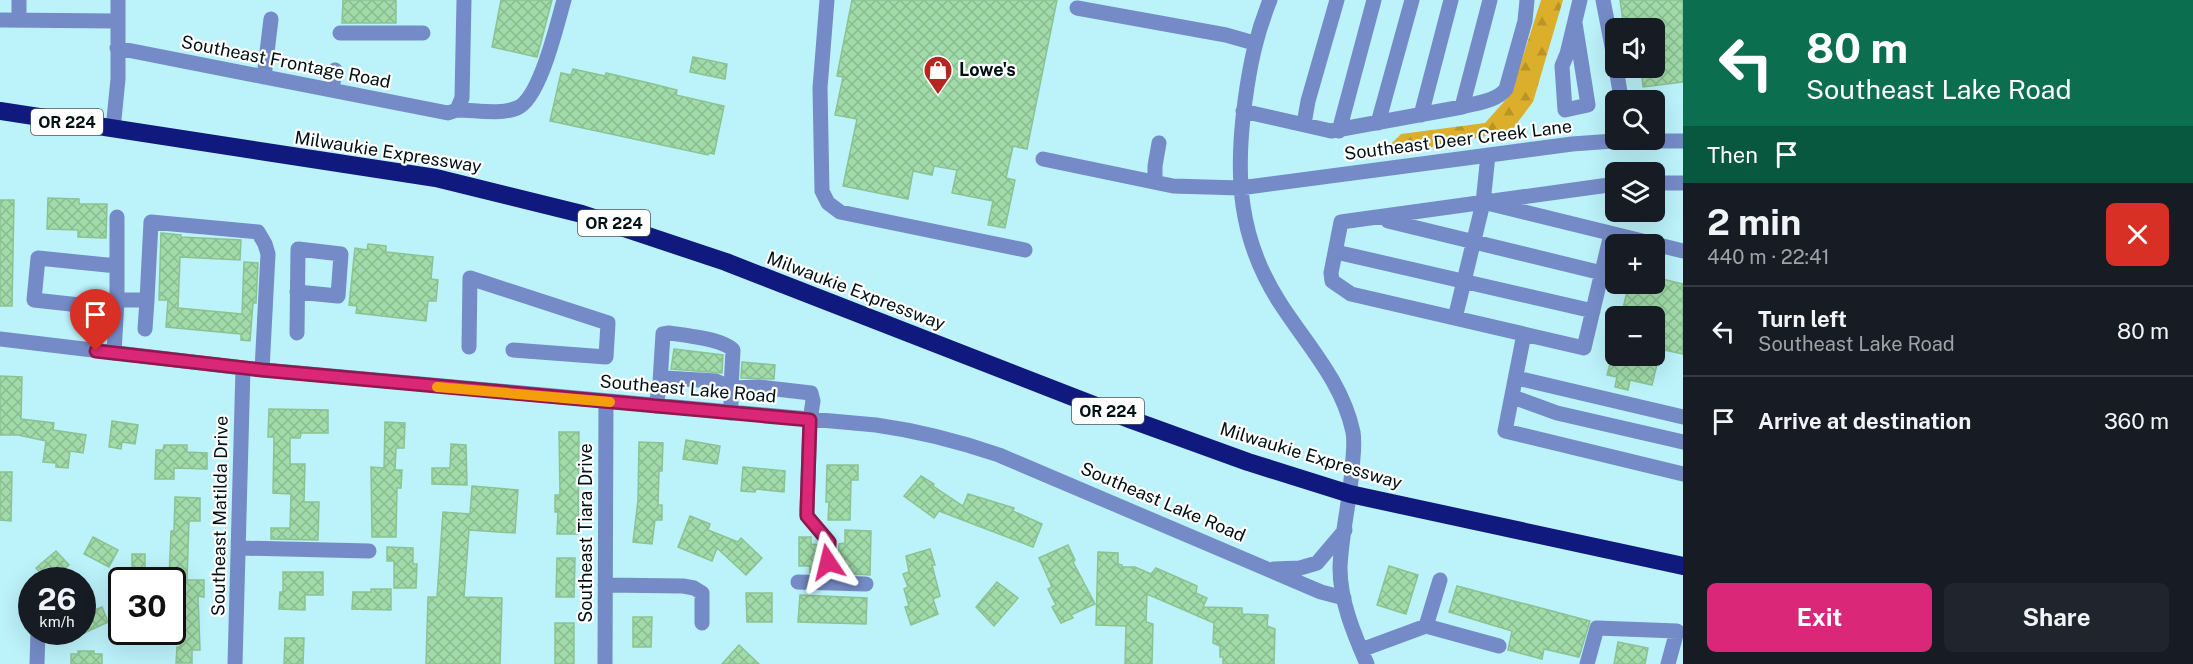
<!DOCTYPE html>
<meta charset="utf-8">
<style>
body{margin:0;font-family:"Public Sans",sans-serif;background:#20242c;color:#f1f3f6;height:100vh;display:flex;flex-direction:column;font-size:22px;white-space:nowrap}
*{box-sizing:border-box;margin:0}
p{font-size:20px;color:#9ea1a6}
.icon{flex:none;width:33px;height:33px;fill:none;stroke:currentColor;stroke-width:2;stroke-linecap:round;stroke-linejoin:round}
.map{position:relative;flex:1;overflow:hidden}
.details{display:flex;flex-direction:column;background:#171b24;width:510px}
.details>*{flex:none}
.banner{background:#0b6e4f;color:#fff;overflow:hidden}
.buttons{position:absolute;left:1605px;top:18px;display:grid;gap:12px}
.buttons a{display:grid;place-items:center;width:60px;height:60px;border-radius:9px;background:#171b24;box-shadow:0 6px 24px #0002;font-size:30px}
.speed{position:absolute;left:18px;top:567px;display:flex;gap:12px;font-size:30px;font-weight:700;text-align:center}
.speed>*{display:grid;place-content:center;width:78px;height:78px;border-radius:50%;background:#171b24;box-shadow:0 6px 24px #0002;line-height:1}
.speed small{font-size:15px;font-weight:400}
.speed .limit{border:3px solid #111;border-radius:9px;background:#fff;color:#111}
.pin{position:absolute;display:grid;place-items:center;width:51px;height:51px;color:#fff;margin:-62px -26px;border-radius:50% 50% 50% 0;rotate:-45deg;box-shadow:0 0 6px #0007}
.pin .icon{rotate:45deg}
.me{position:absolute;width:66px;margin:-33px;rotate:350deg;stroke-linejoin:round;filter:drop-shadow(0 0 4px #0008)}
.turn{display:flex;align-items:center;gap:21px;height:126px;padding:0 24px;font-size:27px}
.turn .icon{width:78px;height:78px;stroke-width:2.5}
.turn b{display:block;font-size:42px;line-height:51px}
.then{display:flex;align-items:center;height:57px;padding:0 24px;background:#0003;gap:12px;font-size:22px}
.round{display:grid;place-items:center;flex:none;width:63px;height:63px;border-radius:9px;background:#20242c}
.headline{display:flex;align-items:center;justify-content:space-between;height:102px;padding:0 24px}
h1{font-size:36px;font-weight:700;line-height:45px}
.button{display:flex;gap:12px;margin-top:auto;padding:12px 24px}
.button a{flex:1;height:69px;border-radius:9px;background:#db2777;color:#fff;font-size:24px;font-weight:700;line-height:69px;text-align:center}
.button a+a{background:#20242c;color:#f1f3f6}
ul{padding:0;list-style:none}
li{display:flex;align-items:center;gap:18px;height:90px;padding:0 24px;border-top:2px solid #363941}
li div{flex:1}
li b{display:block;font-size:22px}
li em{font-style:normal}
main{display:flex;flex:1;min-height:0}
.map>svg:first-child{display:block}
</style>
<main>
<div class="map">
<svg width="1683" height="664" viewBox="0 0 1683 664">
<defs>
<pattern id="forest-firs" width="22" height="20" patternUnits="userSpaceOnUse" patternTransform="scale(1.5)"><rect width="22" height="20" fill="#dbae2c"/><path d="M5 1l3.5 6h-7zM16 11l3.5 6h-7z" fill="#ba9526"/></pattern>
<pattern id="building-cross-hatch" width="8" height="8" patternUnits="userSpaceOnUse" patternTransform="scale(1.5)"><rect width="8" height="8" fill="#a1dba9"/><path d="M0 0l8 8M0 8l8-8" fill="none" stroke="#89bb91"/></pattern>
</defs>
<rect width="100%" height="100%" fill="#bcf2fa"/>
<!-- forest -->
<path fill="url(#forest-firs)" d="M1541,0H1563L1533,102L1511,131L1427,148L1400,151L1391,144L1401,134L1485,123L1511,94Z"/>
<!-- building -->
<path fill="url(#building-cross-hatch)" stroke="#8ac392" stroke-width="1.5" d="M343,0H396V23H342Z
M501,0H552L537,57L492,47Z
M852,0H1057L1027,149L1013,146L1006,178L1015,180L1005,228L988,225L993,201L952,193L957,170L934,166L932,175L913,171L908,199L843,186L857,119L835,115L843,77L837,76Z
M1620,0H1683V82L1643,87L1641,68H1654V28H1624Z
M693,57L727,64L725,79L690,72Z
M573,69L605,76L606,73L649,83L677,90L676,95L724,106L714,154L709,153L708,155L550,121L561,73L571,75Z
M48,198L79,199V204H107L106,238L78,237V230L47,229Z
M0,200H14L12,306H0Z
M161,233L181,235V237L241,240L240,260L180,257L178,308L242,314L244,262L258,263L256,303H253L250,341L241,340V334L166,327L168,300H159Z
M368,244L386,246V252L433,257L431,279L438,280L436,301H428L426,321L356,313L357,306L349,305L355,248L367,250Z
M1654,277L1683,284V354L1654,348V316H1621L1629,284H1654Z
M674,349L723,355L722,373L671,369Z
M1612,356H1659L1652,385L1630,380L1628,390L1615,387L1617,377L1607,375Z
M742,362L775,365L774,379L741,378Z
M0,376L22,377L21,419L54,423L53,430L86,435L83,453L70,451L68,468L56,467V463L43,462L46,441L18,435H0Z
M269,409L328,410V433H301L300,438H290V464H305L304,502H319L318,540L271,539V528H290L291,494L273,493L274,437H268Z
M112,421L138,425L135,444L122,442L121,449L109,447Z
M385,422L405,423L404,448H396L395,470H402L401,488H397L396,537H372L371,467L384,468Z
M559,432H579L578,534H557L558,512H555V495H560Z
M686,440L720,446L717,464L683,459Z
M639,442L663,443L662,471H659L658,505H662V520H655L652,544L633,542L638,500Z
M451,444L466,445L467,485L432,484V468H450Z
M164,445H187V452L207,453V469L174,468V479H155L156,450H163Z
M827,465H858V480H851L850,520H828L829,502H826Z
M743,467L785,471L784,492L756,489L755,492L741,491Z
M0,472H12L11,521L0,520Z
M921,476L934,484L933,486L963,506L968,494L1014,508L1013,511L1042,524L1033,547L939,511L934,518L904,496Z
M472,486L518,490L515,533L469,530L464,597L502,598L500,664H426L428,597H437L443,512L470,514Z
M175,497L200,498V521H189L187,580H204V597L198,596L200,650H192V663H176L177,647H180L181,609H172V580H169L171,531H174Z
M690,516L710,524L708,530L738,542L741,538L762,558L746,575L717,548L712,561L678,547Z
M845,530L871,531L870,575L838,573L839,544L845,543Z
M93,537L118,550L109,567L84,554Z
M799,537H811V544L819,545L818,573H810V566H799Z
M1068,545L1075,560L1073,562L1095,604L1071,615L1073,618L1061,623L1052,607L1056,605L1048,589L1052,587L1039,558Z
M387,547L413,548V564H417L416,588H394V561H387Z
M930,549L935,565H932L940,596L933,599L938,614L911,625L905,607L909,606L904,589L908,587L903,574L909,572L906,556Z
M56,551L69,565L51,580H47L36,568Z
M1098,552L1118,553V564L1122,565V567H1135L1151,574L1156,568L1197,586L1196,593L1207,598L1203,607L1242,608V614L1268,615L1267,626L1275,629L1274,664H1223V657H1220V646L1213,643L1214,623L1147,594L1146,622L1153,624L1152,664H1125L1126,626L1096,625Z
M132,554H145V570L132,569Z
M557,558H575L574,597H556Z
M1389,566L1418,575L1406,614L1377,605Z
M283,572H323V595H305V610L279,609L280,592H283Z
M997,582L1018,598L994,626L976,607Z
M1457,586L1590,621L1579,657L1544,649L1542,659L1508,650L1512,631L1449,612Z
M371,589H391V610L352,609L353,592H371Z
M746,593H772V622H747Z
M800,595L867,598L866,624L798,622Z
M102,607L108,622L82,634V615Z
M633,617H652L651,647H633Z
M555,623H574V664H555Z
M285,638H304L303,664H284Z
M1618,642L1648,648L1645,664H1614Z
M739,645L759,664H722Z
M78,651H94V654H102V664H71V654H78Z"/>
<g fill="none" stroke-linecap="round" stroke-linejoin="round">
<!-- minor -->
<path stroke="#758bc7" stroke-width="15" d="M827,0L820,88L822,191L828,203L840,212L1025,250
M1270,0C1256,35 1250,64 1245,101C1235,175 1238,238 1280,303C1307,345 1342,381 1353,432C1355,444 1353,457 1352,469C1350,502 1341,535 1340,568C1340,601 1354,634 1367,664
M1603,0L1616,67
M1077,8L1226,35L1254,43
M0,20L117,21
M19,20V0
M1575,23L1588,105L1565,110L1562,66L1567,54L1580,0
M340,33H423
M117,48L448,113L457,110L462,98L464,0
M1616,68L1620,92L1619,100
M264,77L271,19
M332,90L335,70
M1462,107C1476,103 1497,101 1506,89L1525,21L1527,0
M457,110C476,110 500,115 517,108C540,99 557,24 564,0
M1243,111L1331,131L1462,107L1490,0
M1421,115L1451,0
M1378,123L1412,0
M1304,124L1308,101L1337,0
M113,129L118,79V0
M1339,131L1374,0
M1043,159L1173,186L1240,188L1572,144L1614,141H1683
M1155,182V166L1159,143
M1654,183H1683
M1491,204L1683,251
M1388,221L1602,273
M1611,234L1584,348L1351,294L1332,281L1331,273L1341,222L1616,184
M1336,252L1593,311
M117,300H147L151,222L258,232L265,244L268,254L262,370
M116,309L34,300L38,258L117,266
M1455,318L1483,203L1488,155
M145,329L147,300
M297,333L298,249L341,254L338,296L297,292
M1524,334L1505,431L1683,474
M0,339L243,368L876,425C919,431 958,441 999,455L1321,592L1344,598
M469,347L470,278L608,323L606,357L513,350
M114,353L117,300V217
M1517,378L1683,417
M1513,397L1557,413L1683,442
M656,406L660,382L665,378L716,381L731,388L733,350C723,339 684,335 669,333L663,334L660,382
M731,413V388L759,387L811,393L813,401L810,420L807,510V516L829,542L828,583
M239,548L369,551
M1274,569L1300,568L1317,563L1345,530
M798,582L866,584
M605,585L683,586L694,588L702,593V623
M1426,626L1440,580
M1361,650L1426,626L1499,646
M37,664L38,632
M235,664L243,368
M605,664L606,402
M1587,664L1597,628L1677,631L1668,664"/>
<!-- highway -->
<path stroke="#10197e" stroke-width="18" d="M0,111L436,178L582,214L726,262L1132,420L1248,462L1350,494L1683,566"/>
</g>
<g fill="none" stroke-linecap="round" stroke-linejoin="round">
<!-- route casing -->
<g stroke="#8e194d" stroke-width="15">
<path id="route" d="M96,351L262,370L810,420L807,510V516L829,542L828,562"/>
</g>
<!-- route -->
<use href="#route" stroke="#db2777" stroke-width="10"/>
<!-- slow -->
<path stroke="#f59e0b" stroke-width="10" d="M437,387L610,402"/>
</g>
<!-- icons -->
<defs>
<g id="shop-pin" transform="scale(1.5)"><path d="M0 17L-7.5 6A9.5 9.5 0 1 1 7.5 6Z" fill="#b52621" stroke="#fff"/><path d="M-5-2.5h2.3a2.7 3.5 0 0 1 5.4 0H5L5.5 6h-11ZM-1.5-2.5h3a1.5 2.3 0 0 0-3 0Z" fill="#fff"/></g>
</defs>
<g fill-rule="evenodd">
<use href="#shop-pin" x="938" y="70"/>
</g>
<g text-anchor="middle" stroke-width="4.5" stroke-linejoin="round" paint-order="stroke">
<!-- shield labels -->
<g fill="#fff" stroke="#4c585a" stroke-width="1.5">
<rect x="31" y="109" width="72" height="26" rx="4.5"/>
<rect x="578" y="210" width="72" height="26" rx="4.5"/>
<rect x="1072" y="398" width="72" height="26" rx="4.5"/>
</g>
<g font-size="16" font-weight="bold" fill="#001114">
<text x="67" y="128">OR 224</text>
<text x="614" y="229">OR 224</text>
<text x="1108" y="417">OR 224</text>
</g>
<!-- street labels -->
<g font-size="18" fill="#001114" stroke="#fff">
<text transform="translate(286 62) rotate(11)" y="6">Southeast Frontage Road</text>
<text transform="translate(1458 140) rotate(-7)" y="6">Southeast Deer Creek Lane</text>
<text transform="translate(388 152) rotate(9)" y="6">Milwaukie Expressway</text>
<text transform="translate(856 291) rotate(21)" y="6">Milwaukie Expressway</text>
<text transform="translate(688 389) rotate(5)" y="6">Southeast Lake Road</text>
<text transform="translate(1311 456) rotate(17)" y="6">Milwaukie Expressway</text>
<text transform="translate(1163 502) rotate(23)" y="6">Southeast Lake Road</text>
<text transform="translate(220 516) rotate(-89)" y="6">Southeast Matilda Drive</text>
<text transform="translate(586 533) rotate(-90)" y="6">Southeast Tiara Drive</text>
</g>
<!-- poi labels -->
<g font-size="18" font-weight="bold" fill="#001114" stroke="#fff" text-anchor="start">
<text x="959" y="76">Lowe's</text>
</g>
</g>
</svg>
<div class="buttons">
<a><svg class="icon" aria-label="sound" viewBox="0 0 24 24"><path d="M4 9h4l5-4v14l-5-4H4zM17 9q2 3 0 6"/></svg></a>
<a><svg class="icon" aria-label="search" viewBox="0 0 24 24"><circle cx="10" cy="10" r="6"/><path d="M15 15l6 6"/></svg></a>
<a><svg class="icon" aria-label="layers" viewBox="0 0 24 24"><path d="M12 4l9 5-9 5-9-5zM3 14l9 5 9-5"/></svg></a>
<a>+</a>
<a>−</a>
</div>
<div class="speed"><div>26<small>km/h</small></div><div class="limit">30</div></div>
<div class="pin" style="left:96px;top:351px;background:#d93025"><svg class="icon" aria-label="arrive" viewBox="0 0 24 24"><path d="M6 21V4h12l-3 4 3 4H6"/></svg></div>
<svg class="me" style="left:828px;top:562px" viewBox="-20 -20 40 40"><path d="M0-17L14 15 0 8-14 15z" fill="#db2777" stroke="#fff" stroke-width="4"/></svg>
</div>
<section class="details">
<div class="banner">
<div class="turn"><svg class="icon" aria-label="left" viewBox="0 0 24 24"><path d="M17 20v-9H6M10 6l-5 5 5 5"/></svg><div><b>80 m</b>Southeast Lake Road</div></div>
<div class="then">Then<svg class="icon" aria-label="arrive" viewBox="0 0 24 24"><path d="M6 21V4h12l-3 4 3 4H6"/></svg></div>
</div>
<div class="headline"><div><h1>2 min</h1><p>440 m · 22:41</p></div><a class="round" style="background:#d93025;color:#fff"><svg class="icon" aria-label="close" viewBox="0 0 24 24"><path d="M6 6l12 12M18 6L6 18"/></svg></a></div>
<ul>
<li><svg class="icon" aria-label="left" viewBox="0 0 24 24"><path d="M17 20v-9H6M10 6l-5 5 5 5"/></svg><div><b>Turn left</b><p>Southeast Lake Road</p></div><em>80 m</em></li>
<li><svg class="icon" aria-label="arrive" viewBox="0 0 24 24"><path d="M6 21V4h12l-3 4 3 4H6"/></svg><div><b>Arrive at destination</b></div><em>360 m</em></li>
</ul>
<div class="button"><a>Exit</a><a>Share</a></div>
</section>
</main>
